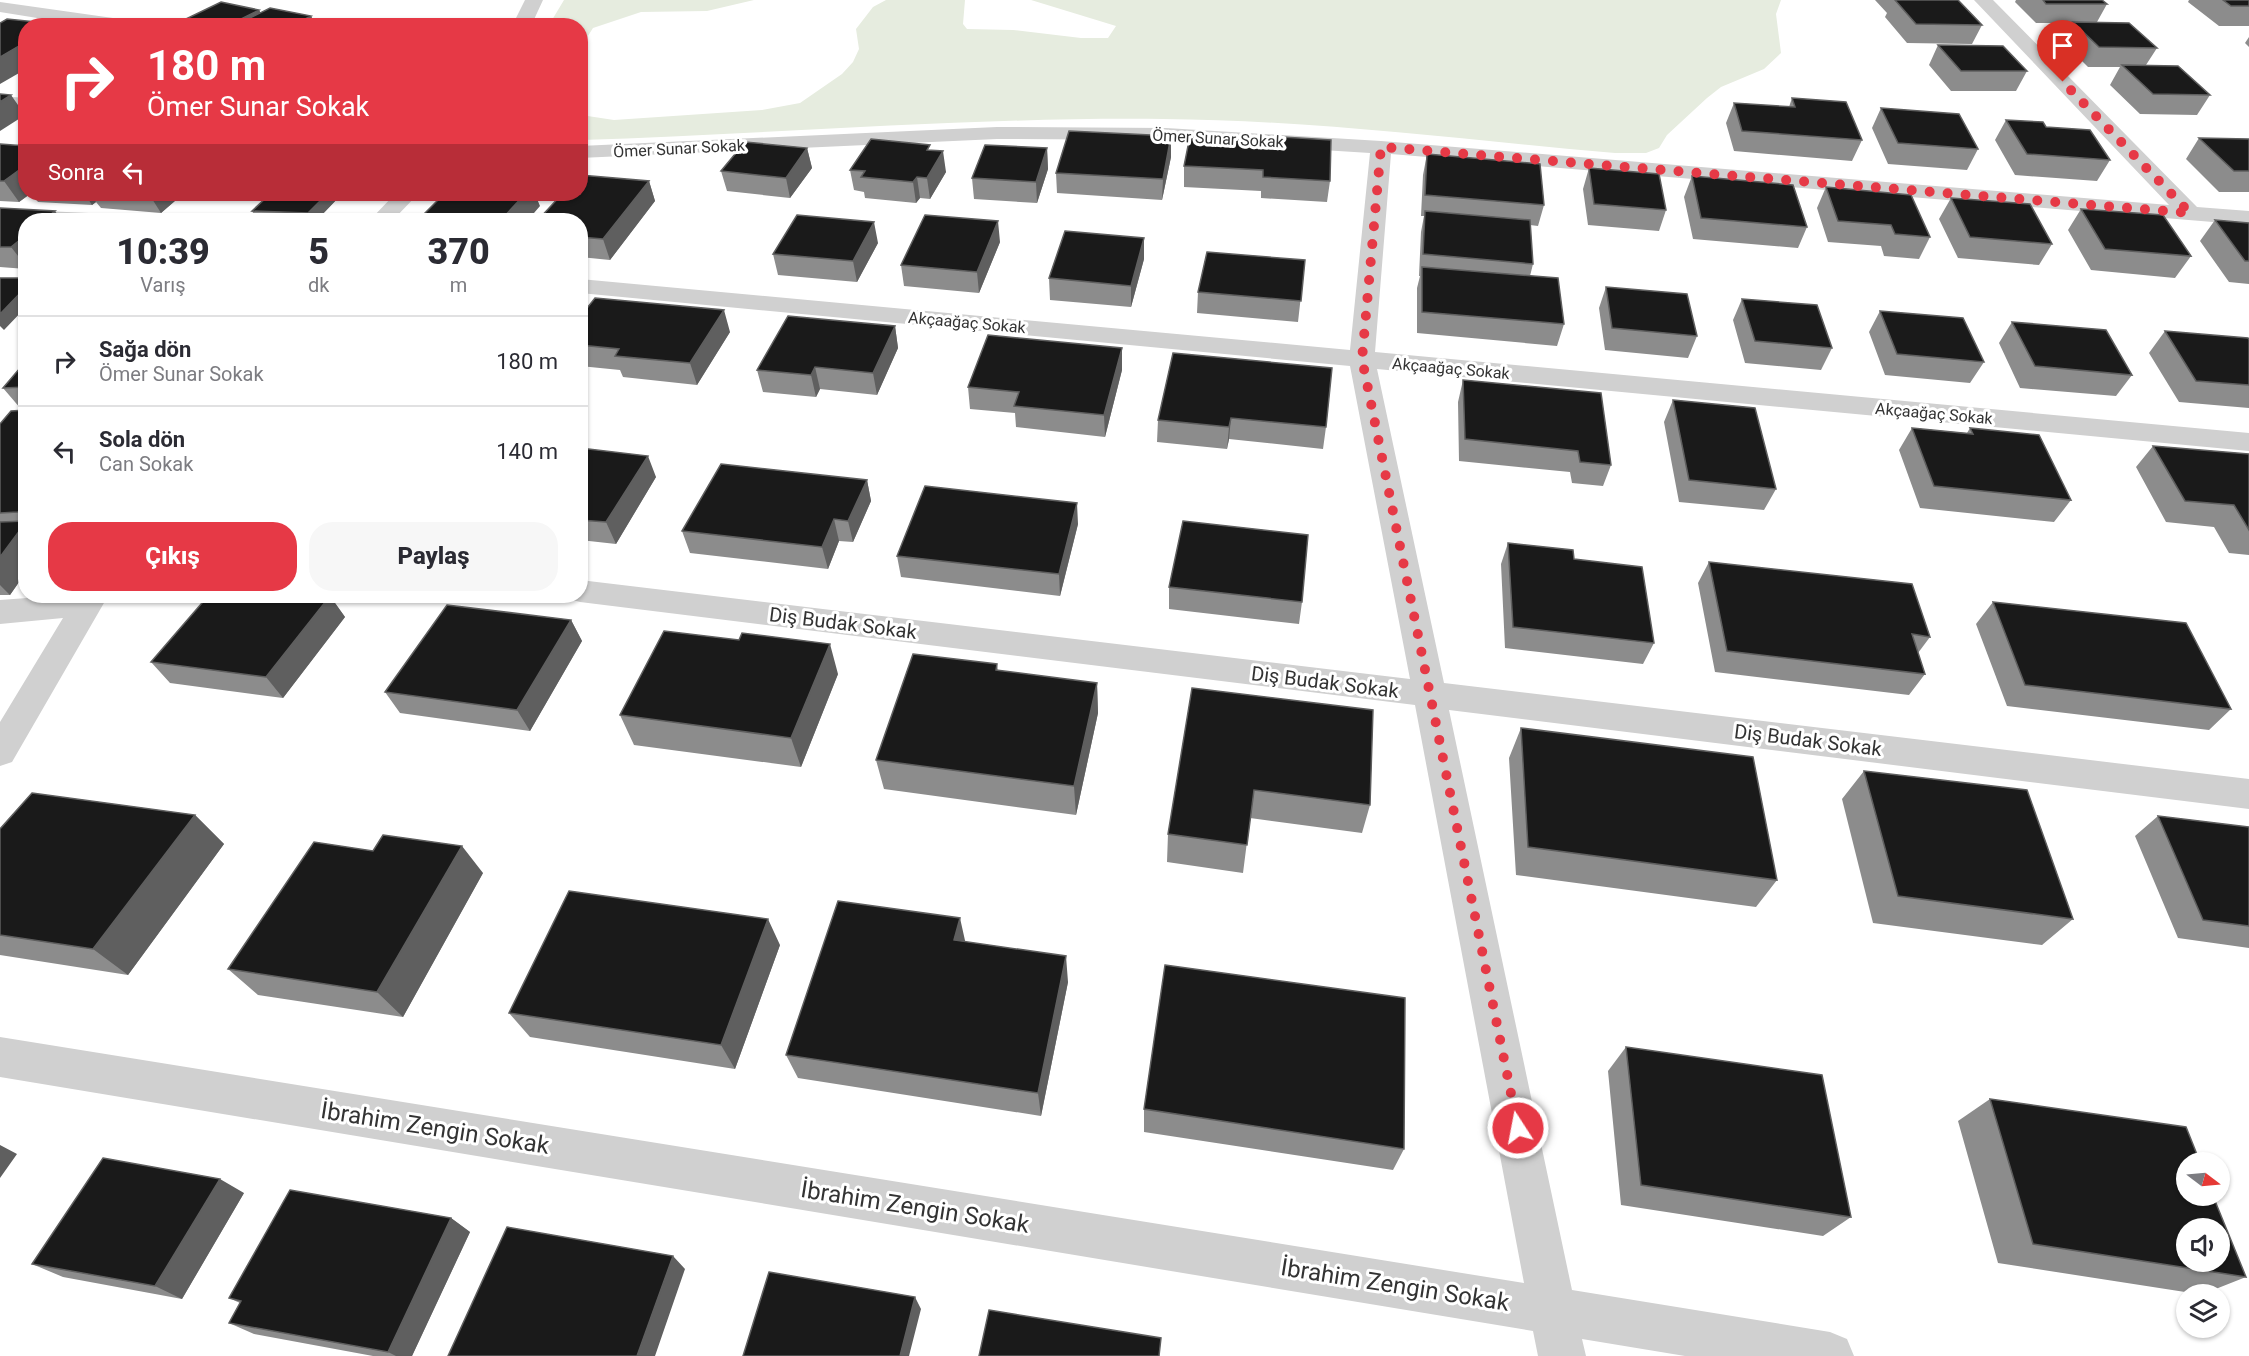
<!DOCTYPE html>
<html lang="tr">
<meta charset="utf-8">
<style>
body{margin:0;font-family:Roboto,sans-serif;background:#f7f7f7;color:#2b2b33;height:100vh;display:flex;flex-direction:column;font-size:22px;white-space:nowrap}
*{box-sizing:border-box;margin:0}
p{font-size:20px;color:#7c7c81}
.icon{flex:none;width:33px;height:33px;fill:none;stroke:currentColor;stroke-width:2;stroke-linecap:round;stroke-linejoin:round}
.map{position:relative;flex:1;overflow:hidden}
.panel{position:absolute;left:18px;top:213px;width:570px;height:390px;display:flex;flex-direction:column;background:#fff;border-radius:24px;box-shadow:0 2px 4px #0004}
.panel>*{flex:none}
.top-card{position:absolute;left:18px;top:18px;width:570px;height:183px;border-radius:24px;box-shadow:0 2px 4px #0004;background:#e63946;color:#fff;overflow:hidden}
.needle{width:39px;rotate:106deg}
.buttons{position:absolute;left:2176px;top:1152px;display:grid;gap:12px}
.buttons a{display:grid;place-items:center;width:54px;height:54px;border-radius:50%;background:#fff;box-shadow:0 2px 4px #0004;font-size:30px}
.pin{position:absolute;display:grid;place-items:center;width:51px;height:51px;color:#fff;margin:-62px -26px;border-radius:50% 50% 50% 0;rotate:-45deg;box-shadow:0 0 6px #0007}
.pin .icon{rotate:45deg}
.me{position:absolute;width:66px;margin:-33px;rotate:349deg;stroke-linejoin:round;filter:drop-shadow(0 0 4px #0008)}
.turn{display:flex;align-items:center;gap:21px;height:126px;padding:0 30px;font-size:27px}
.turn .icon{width:78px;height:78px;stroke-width:2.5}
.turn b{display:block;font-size:42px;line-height:51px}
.then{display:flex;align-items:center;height:57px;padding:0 30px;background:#0003;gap:12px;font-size:22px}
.eta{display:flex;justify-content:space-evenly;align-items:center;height:102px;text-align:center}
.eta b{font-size:36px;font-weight:800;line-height:42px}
.action{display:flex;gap:12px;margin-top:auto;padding:12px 30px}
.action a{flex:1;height:69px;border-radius:24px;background:#e63946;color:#fff;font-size:24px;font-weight:800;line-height:69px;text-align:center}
.action a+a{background:#f7f7f7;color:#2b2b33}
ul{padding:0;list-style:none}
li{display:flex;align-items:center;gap:18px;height:90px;padding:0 30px;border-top:2px solid #e1e1e2}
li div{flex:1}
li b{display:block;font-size:22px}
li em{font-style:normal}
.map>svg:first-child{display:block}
</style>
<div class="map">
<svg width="2249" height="1356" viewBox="0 0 2249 1356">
<rect width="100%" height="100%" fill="#fff"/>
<!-- green -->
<path fill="#e6ecdf" d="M564,0H754L707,11L641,12L593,28L581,47L580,26L549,25Z
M886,0H965L963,24L967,29L1013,30L1081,38H1108L1116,26L1031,0H1781L1776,14L1781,53L1764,69L1721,87L1707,98L1667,135L1659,148L1646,153H1615C1465,140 1314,120 1163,119C969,117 775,134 581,140V115L614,120L762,110L800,103L842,74L853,62L859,49L856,29L873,7Z"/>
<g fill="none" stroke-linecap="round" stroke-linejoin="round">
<!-- minor -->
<path fill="#d0d0d0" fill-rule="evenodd" d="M525,0H543L531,26H512Z
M1974,0H1993L2197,207L2249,211V225L1391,154L1375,352L2249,433V451L1377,369L1444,683L2249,779V809L1449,710L1572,1290L1830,1332L1847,1339L1854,1356H1685L1582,1339L1586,1356H1538L1533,1331L0,1077V1037L1524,1283L1415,705L580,602L569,599L567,596H580V580L1410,679L1350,366L580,293V279L1350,350L1370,153L1166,140L997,139L580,158V146L997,127L1166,128L1381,141L2169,205Z
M0,2L127,20L134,22L136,26H87L0,12Z
M0,96L26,98V110L0,108Z
M395,194H418L393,220H370Z
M0,209L89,213L97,215L100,220H26V224L0,223Z
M54,596H108L12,762L0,766V722L63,618L0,624V600Z"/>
</g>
<!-- wall -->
<path fill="#8c8c8c" d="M1875,0H1958L1982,25L1972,44L1907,43L1885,17L1887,13Z
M2016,0H2102L2107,4L2097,22L2157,48L2146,65L2210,95L2197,115L2140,114L2110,85L2120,67H2088L2062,41L2072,23H2036L2015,2Z
M2189,0H2249V26H2219L2188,2Z
M259,10L260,12L311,16L316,26H193L188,18Z
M2249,37V47L2245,43Z
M1938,45L2027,71L2016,91H1951L1929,65Z
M1792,98L1862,140L1852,161L1734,151L1726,123L1734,103L1789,107Z
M1881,108L1978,149L1967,170L1888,164L1872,128Z
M2006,120L2046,127L2110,160L2097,181L2015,175L1995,140Z
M1171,136V157L1162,200L1057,193L1056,173Z
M1190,136L1330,181L1327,202L1261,198V191L1184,187V166Z
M2199,138L2249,139V192H2219L2186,159Z
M0,144L26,194H30L19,202L0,201Z
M807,148L812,168L790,198L727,191L721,171Z
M1047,148L1048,169L1037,203L974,199L972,178Z
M930,150L946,172L930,199L920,198L916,203L865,198L864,192L854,190L850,170Z
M1427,154L1544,205L1538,226L1530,225L1533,264L1530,276L1564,324L1557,346L1417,333V288L1420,276H1419L1421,232L1424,216H1421L1423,175Z
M1589,168L1666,210L1659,231L1588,225L1583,189Z
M1692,176L1807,227L1798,248L1693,239L1684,197Z
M649,181L655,201L610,260L580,257V220Z
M1826,187L1930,237L1919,259L1884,256L1881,246L1828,242L1817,208Z
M32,194H183L161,213L101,208L96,202L92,205L38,202Z
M270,194H340L341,195L317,220H186H257L252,211Z
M1951,198L2052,244L2039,265L1958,258L1939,219Z
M0,208L26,220V269L0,267Z
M2081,209L2191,256L2175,278L2091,270L2068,230Z
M2215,220L2249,223V284L2229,282L2200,241Z
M1144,238V259L1131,307L1050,300L1049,278Z
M1000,242L979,293L904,286L901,265Z
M878,243L857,282L778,275L773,254Z
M1305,260L1298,322L1197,313L1198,292Z
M1606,287L1697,336L1688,358L1605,350L1599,308Z
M1742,299L1832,348L1821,370L1745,363L1733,320Z
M1880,311L1984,362L1970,383L1885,375L1869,332Z
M580,317L730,332L697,385L623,377L620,370L580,366Z
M2012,322L2132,375L2116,396L2020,388L1999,343Z
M895,326L898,348L877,395L820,389L816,397L763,392L757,370Z
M2165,331L2249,340V408L2179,402L2149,353Z
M1173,353L1326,427L1323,449L1229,439L1227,449L1157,442L1158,420Z
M26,361V409H21L3,388Z
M1122,370L1105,437L1016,427L1015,413L970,409L968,387Z
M1463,380L1611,465L1603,486L1572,483L1570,472L1459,461L1458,402Z
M1673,400L1776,489L1764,510L1679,502L1664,422Z
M26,410V572L10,595H0V424Z
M1912,428L1967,433L1970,428L2071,500L2054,522L1920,508L1899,450Z
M2153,446L2249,454V555L2229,553L2214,527L2166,522L2136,467Z
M580,448L656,477L616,544L580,540Z
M867,480L871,501L853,542L839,541L828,569L690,553L682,531Z
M1078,524L1060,596L901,577L897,556Z
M1508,543L1574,559L1654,643L1643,664L1505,648L1501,564Z
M1709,562L1930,637L1918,653L1925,674L1909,695L1715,672L1698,583Z
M1169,587L1302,602L1299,624L1169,609Z
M330,596L345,617L283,698L170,683L151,662Z
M1993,602L2231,709L2209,730L2007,706L1976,624Z
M571,620L582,641L530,731L400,713L385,692Z
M997,664L998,671L1097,683L1098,713L1076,815L884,789L876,760Z
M838,674L801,767L634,745L620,715Z
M1373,710L1370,805L1362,833L1250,818L1243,873L1167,862L1168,834Z
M1521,728L1777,880L1756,907L1516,875L1509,758Z
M1864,771L2073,919L2042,945L1873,923L1842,799Z
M195,815L224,844L128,975L0,955V829Z
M2158,816L2249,827V948L2178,938L2135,836Z
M373,851L483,873L403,1017L258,995L228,969Z
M965,942L1068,982L1041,1116L798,1078L786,1055Z
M780,945L735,1069L530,1037L509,1013Z
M1626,1047L1851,1217L1823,1236L1621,1205L1608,1071Z
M1990,1099L2246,1277L2203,1294H2198L1998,1263L1958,1121Z
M1144,1109L1404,1149L1393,1170L1144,1132Z
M244,1193L182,1299L63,1277L32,1264Z
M451,1218L470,1232L412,1356H373L254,1334L229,1323L240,1303L229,1298Z"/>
<!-- shaded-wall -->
<path fill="#5f5f5f" d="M259,10L264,19L252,26H227Z
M311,16L316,26H292Z
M26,42V69L0,84V57Z
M11,95L25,115L0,131V102Z
M1171,136V157L1162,200L1163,179Z
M807,148L812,168L790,198L786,178Z
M1047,148L1048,169L1037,203L1036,182Z
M943,151L946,172L930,199L927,178Z
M26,165V194H30L19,202L4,181Z
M917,177L920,198L916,203L913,182Z
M649,181L655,201L610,260L603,239Z
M85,194H90L96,202L92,205Z
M149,194H183L161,213Z
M327,194H340L341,195L317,220H311L308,213Z
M525,194H535L540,206L528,220H501Z
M55,211L62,220H43Z
M998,221L1000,242L979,293L977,272Z
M874,222L878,243L857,282L853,261Z
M26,235V266L11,247Z
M1144,238V259L1131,307V286Z
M26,287V307L4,330L0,326V314Z
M724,310L730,332L697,385L690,363Z
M895,326L898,348L877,395L873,373Z
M1122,348V370L1105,437L1104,415Z
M815,367L820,389L816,397L811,375Z
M1231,418L1229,439L1227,449L1229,427Z
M648,456L656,477L616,544L606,522Z
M867,480L871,501L853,542L848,521Z
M26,502V520L18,512Z
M1077,503L1078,524L1060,596L1059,574Z
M834,519L839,541L828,569L822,547Z
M26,522V572L10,595L0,585V557Z
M330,596L345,617L283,698L266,677Z
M571,620L582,641L530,731L517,710Z
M830,644L838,674L801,767L791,738Z
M1097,683L1098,713L1076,815L1074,786Z
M195,815L224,844L128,975L93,949Z
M462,846L483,873L403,1017L377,992Z
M960,918L966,945L954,940Z
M768,919L780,945L735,1069L721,1045Z
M1066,956L1068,982L1041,1116L1038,1093Z
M0,1145L17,1154L0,1178Z
M220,1179L244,1193L182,1299L155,1286Z
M451,1218L470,1232L412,1356H396L388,1352Z
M673,1256L685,1269L655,1356H637Z
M915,1297L921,1309L909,1356H900Z"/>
<!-- building -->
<path fill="#1a1a1a" stroke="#5f5f5f" stroke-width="1.5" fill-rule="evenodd" d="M1895,0H1958L1982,25L1916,24Z
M2043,0H2102L2107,4H2046Z
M2223,0H2249V6H2231Z
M221,2L259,10L227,26L188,18Z
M270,8L311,16L292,26H234Z
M7,19L57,24L55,26H26V42L0,57V23Z
M2073,22L2129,23L2157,48L2099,47Z
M1938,45L2003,46L2027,71H1961Z
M2122,65L2178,66L2210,95L2153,94Z
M0,94L11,95L0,102Z
M1792,98L1846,102L1862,140L1742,131L1734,103L1795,107Z
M1881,108L1959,114L1978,149L1898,143Z
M2006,120L2043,122L2046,127L2090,130L2110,160L2027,154Z
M1069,131L1171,136L1163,179L1056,173Z
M1190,136L1266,140L1267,136L1331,140L1330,181L1263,177V170L1184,166Z
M2199,138L2249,139V171H2234Z
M871,139L930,145L927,150L943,151L927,178L917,177L913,182L861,177L865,171L850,170Z
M745,142L807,148L786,178L721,171Z
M0,144L26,146V165L4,181H0Z
M985,145L1047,148L1036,182L972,178Z
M1427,154L1540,164L1544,205L1425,195Z
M1589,168L1659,174L1666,210L1594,204Z
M580,175L649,181L603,239L580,237V220H538L562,194H580Z
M1692,176L1793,185L1807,227L1701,218Z
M1826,187L1911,195L1930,237L1895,234L1891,225L1838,221Z
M270,194H327L308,213L252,211Z
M444,194H525L501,220H418Z
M1951,198L2030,204L2052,244L1970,237Z
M0,208L55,211L43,220H26V235L11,247H0Z
M2081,209L2163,215L2191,256L2105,249Z
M1425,211L1530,220L1533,264L1423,254Z
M797,215L874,222L853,261L773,254Z
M925,215L998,221L977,272L901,265Z
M190,217L276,220H186Z
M2215,220L2249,223V261H2245Z
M1065,231L1144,238L1131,286L1049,278Z
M1207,252L1305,260L1301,301L1198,292Z
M1422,267L1558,278L1564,324L1422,312Z
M0,278H26V287L0,314Z
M1606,287L1687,294L1697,336L1612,328Z
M595,298L724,310L690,363L615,356L619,349L580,345V317Z
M1742,299L1817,305L1832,348L1755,341Z
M1880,311L1963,318L1984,362L1897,354Z
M788,316L895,326L873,373L815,367L811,375L757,370Z
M2012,322L2106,330L2132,375L2035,366Z
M2165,331L2248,338L2249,340V385L2196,381Z
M988,335L1122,348L1104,415L1014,406L1019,392L968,387Z
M1173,353L1332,368L1326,427L1231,418L1229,427L1158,420Z
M26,361V387L3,388Z
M1463,380L1601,393L1611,465L1580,462L1578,451L1465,439Z
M1673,400L1755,408L1776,489L1689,480Z
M26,410V502L18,512L0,513V424L11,411Z
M1912,428L1973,434L1970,428L2039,435L2071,500L1934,486Z
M2153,446L2249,454V530L2234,505L2185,501Z
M580,448L648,456L606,522L580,520Z
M721,464L867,480L848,521L834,519L822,547L682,531Z
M925,486L1077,503L1059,574L897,556Z
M26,521V522L0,557V522Z
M1183,521L1308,535L1302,602L1169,587Z
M1508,543L1573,550L1574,559L1642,567L1654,643L1513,627Z
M1709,562L1912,584L1930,637L1912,634L1925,674L1727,651Z
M208,596H330L266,677L151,662Z
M1993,602L2186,623L2231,709L2025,685Z
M447,605L571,620L517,710L385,692Z
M664,631L739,640L742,633L830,644L791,738L620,715Z
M913,654L997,664L996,670L1097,683L1074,786L876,760Z
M1192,688L1373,710L1370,805L1254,790L1247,845L1168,834Z
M1521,728L1753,757L1777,880L1528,847Z
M1864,771L2027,790L2073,919L1898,896Z
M32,793L195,815L93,949L0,935V829Z
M2158,816L2249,827V926L2203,920Z
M383,835L462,846L377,992L228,969L314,842L373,851Z
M569,891L768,919L721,1045L509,1013Z
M838,901L960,918L954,940L1066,956L1038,1093L786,1055Z
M1165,965L1405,998L1404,1149L1144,1109Z
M1626,1047L1822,1075L1851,1217L1641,1185Z
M1990,1099L2186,1127L2200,1162H2187V1196H2213L2246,1277L2033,1244ZM2187,1228H2220V1262H2187Z
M103,1158L220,1179L155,1286L32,1264Z
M290,1190L451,1218L388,1352L229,1323L241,1301L229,1298Z
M507,1227L673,1256L637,1356H448Z
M769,1272L915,1297L900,1356H743Z
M989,1310L1161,1338L1159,1356H979Z"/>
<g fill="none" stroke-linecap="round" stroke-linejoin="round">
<!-- route -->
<path stroke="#e63946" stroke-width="10" stroke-dasharray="0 18" d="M1518,1128L1362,359L1381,147L2190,213L2063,82"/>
</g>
<g text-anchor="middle" stroke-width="6" stroke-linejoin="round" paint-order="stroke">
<!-- far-street labels -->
<g font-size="16" fill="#333" stroke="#fff">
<text transform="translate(1218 138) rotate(3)" y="6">Ömer Sunar Sokak</text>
<text transform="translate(679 148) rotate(-3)" y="6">Ömer Sunar Sokak</text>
<text transform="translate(967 322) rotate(5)" y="6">Akçaağaç Sokak</text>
<text transform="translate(1451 368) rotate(5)" y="6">Akçaağaç Sokak</text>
<text transform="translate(1934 413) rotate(5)" y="6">Akçaağaç Sokak</text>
</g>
<!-- street labels -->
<g font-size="20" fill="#333" stroke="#fff">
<text transform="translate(843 623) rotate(7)" y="7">Diş Budak Sokak</text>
<text transform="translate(1325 682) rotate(7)" y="7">Diş Budak Sokak</text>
<text transform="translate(1808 740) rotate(7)" y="7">Diş Budak Sokak</text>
</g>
<!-- near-street labels -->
<g font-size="24" fill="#333" stroke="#fff">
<text transform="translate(435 1128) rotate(9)" y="8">İbrahim Zengin Sokak</text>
<text transform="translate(915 1207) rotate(9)" y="8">İbrahim Zengin Sokak</text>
<text transform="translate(1395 1285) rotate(9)" y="8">İbrahim Zengin Sokak</text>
</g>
</g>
</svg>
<div class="buttons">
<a><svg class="needle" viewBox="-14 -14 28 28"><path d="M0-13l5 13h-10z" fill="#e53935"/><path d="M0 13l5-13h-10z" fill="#7c7c81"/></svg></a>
<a><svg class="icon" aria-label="sound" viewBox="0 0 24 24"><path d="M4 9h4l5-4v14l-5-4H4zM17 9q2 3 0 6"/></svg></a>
<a><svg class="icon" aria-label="layers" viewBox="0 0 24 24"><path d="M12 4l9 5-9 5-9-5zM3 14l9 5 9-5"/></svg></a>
</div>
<div class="pin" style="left:2063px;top:82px;background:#d93025"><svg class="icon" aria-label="arrive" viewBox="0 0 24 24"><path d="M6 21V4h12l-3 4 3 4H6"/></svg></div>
<svg class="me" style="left:1518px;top:1128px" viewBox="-20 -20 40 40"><circle r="17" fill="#e63946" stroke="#fff" stroke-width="3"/><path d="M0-11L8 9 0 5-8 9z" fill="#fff"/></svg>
<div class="top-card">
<div class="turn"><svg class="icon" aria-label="right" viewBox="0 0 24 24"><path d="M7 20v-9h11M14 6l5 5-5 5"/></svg><div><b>180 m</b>Ömer Sunar Sokak</div></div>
<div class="then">Sonra<svg class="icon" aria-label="left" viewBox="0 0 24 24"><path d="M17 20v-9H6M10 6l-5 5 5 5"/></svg></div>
</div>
<section class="panel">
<div class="eta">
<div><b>10:39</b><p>Varış</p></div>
<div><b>5</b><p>dk</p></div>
<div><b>370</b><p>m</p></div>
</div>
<ul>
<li><svg class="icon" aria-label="right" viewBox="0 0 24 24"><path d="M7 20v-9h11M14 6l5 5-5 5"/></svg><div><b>Sağa dön</b><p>Ömer Sunar Sokak</p></div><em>180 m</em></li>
<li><svg class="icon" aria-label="left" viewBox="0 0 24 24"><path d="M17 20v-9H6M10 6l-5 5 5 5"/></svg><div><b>Sola dön</b><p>Can Sokak</p></div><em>140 m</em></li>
</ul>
<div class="action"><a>Çıkış</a><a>Paylaş</a></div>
</section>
</div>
